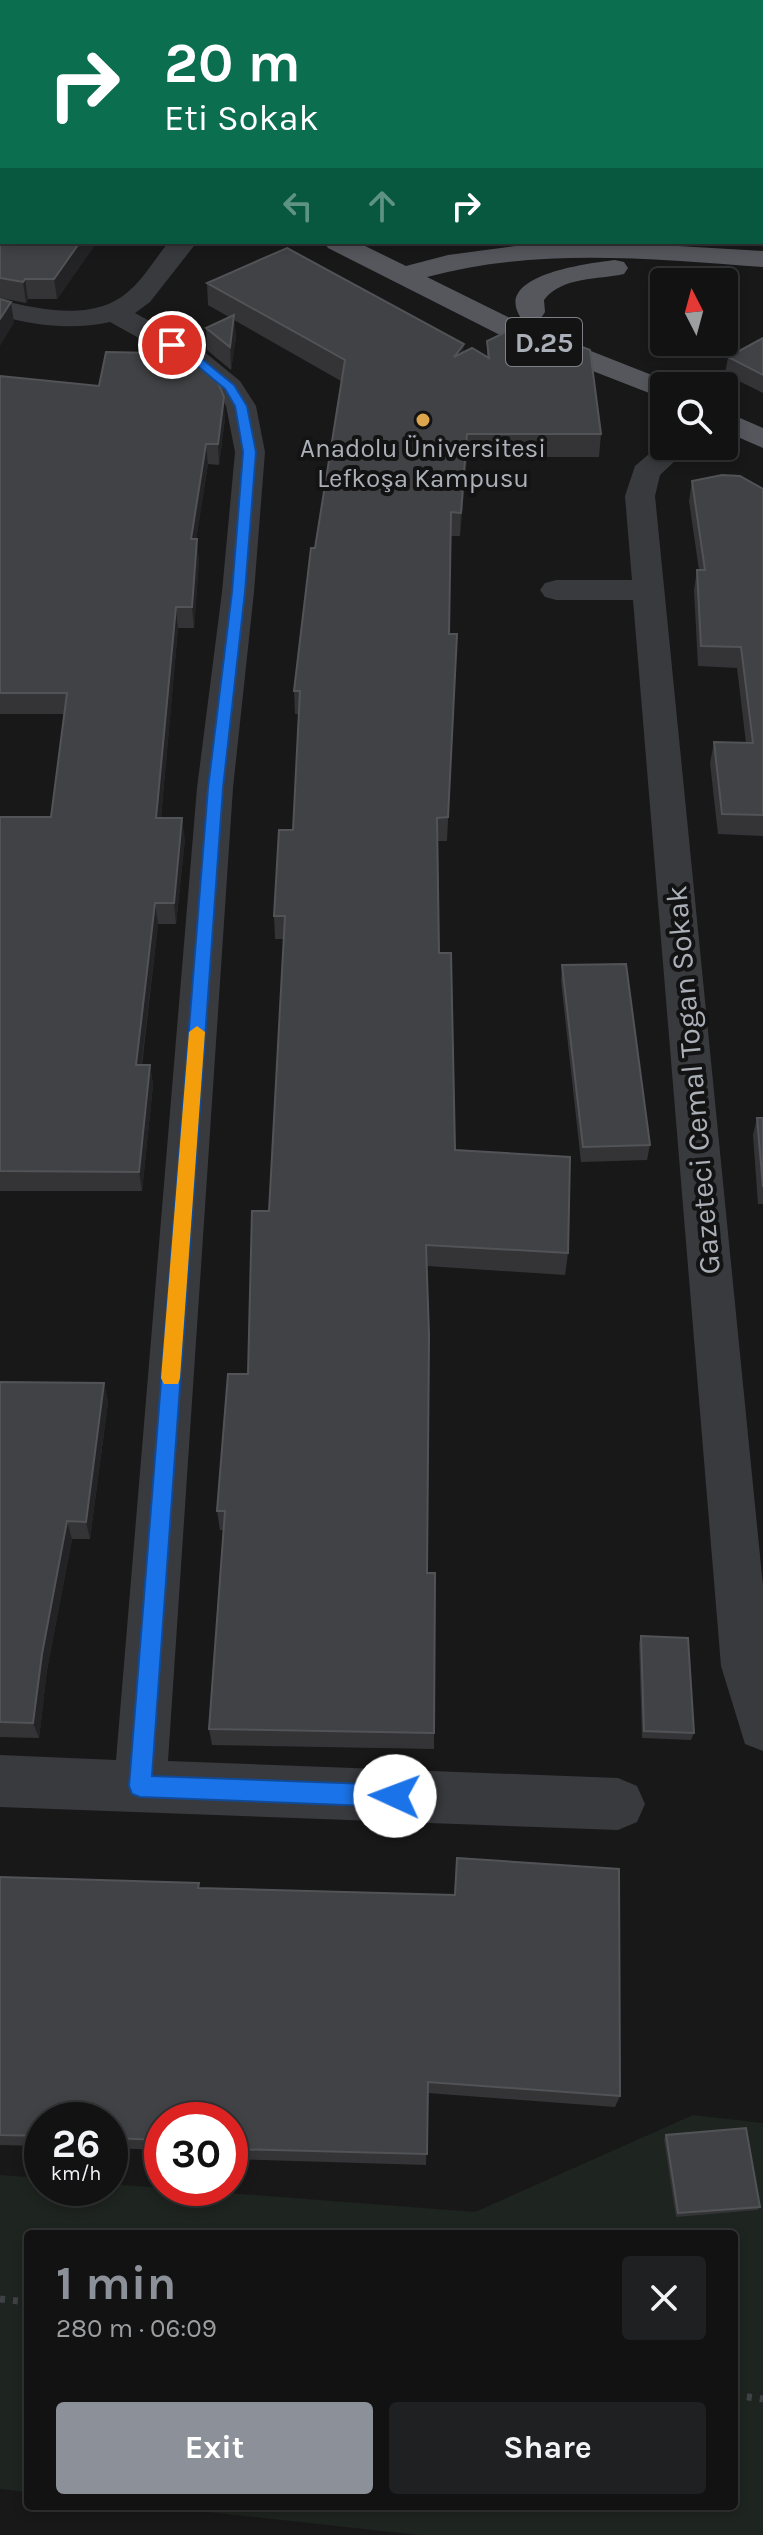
<!DOCTYPE html>
<meta charset="utf-8">
<style>
body{margin:0;font-family:Karla,sans-serif;background:#1f2021;color:#f1f3f6;height:100vh;display:flex;flex-direction:column;font-size:30px;white-space:nowrap}
*{box-sizing:border-box;margin:0}
p{font-size:26px;color:#9c9ea0}
.icon{flex:none;width:44px;height:44px;fill:none;stroke:currentColor;stroke-width:2;stroke-linecap:round;stroke-linejoin:round}
.map{position:relative;flex:1;overflow:hidden}
.panel{position:absolute;left:24px;top:2230px;width:714px;height:280px;display:flex;flex-direction:column;background:#121213;border-radius:8px;box-shadow:0 4px 12px #0003,0 0 0 2px #313233}
.panel>*{flex:none}
.top-card{position:absolute;left:0px;top:0px;width:764px;height:244px;box-shadow:0 4px 12px #0003,0 0 0 2px #313233;background:#0b6e4f;color:#fff;overflow:hidden}
.needle{width:52px;rotate:354deg}
.tools{position:absolute;left:650px;top:268px;display:grid;gap:16px}
.tools a{display:grid;place-items:center;width:88px;height:88px;border-radius:8px;background:#121213;box-shadow:0 4px 12px #0003,0 0 0 2px #313233;font-size:40px}
.speed{position:absolute;left:24px;top:2102px;display:flex;gap:16px;font-size:40px;font-weight:700;text-align:center}
.speed>*{display:grid;place-content:center;width:104px;height:104px;border-radius:50%;background:#121213;box-shadow:0 4px 12px #0003,0 0 0 2px #313233;line-height:1}
.speed small{font-size:20px;font-weight:400}
.speed .limit{border:12px solid #d22;background:#fff;color:#111}
.pin{position:absolute;display:grid;place-items:center;width:68px;height:68px;color:#fff;margin:-34px;border:4px solid #fff;border-radius:50%;box-shadow:0 2px 8px #0007}
.me{position:absolute;width:88px;margin:-44px;rotate:272deg;stroke-linejoin:round;filter:drop-shadow(0 0 6px #0008)}
.turn{display:flex;align-items:center;gap:28px;height:168px;padding:0 32px;font-size:36px}
.turn .icon{width:104px;height:104px;stroke-width:2.5}
.turn b{display:block;font-size:56px;line-height:68px}
.lanes{display:flex;align-items:center;height:76px;padding:0 32px;background:#0003;justify-content:center;gap:40px;direction:ltr}
.lanes .off{opacity:.35}
.round{display:grid;place-items:center;flex:none;width:84px;height:84px;border-radius:8px;background:#1f2021}
.head{display:flex;align-items:center;justify-content:space-between;height:136px;padding:0 32px}
h1{font-size:48px;font-weight:700;line-height:60px;color:#8c9099}
.primary-button{display:flex;gap:16px;margin-top:auto;padding:16px 32px}
.primary-button a{flex:1;height:92px;border-radius:8px;background:#8c9099;color:#fff;font-size:32px;font-weight:700;line-height:92px;text-align:center}
.primary-button a+a{background:#1f2021;color:#f1f3f6}
.map>svg:first-child{display:block}
</style>
<div class="map">
<svg width="763" height="2535" viewBox="0 0 763 2535">
<rect width="100%" height="100%" fill="#181819"/>
<!-- green -->
<path fill="#1e241f" d="M693,2115L763,2123V2535H419L152,2506H734V2234H28V2492L0,2489V2175L42,2178V2188H110V2184L475,2212Z"/>
<g fill="none" stroke-linecap="round" stroke-linejoin="round">
<!-- path -->
<path stroke="#3f4145" stroke-width="7" stroke-dasharray="5 8" stroke-linecap="butt" d="M0,2299L28,2302
M734,2395L763,2399"/>
<!-- minor -->
<path fill="#393a3e" fill-rule="evenodd" d="M169,242H197L150,302L135,313L202,350L240,381L256,406L265,452L254,592L233,788L168,1761L618,1778L637,1786L645,1804L637,1822L618,1830L0,1807V1755L116,1760L197,788L222,592L235,452L226,406L218,392L182,362L110,322C73,330 37,326 0,316V300C42,310 96,322 130,290C145,277 156,257 169,242Z
M664,441V446H691L660,475L655,496L763,1586V1751L745,1744L721,1666L633,600H556L545,597L540,590L545,583L556,580H632L625,496L635,466Z"/>
<!-- major -->
<path fill="#55575d" fill-rule="evenodd" d="M0,60L2,61V75L0,74Z
M0,92H2V107H0Z
M324,242H357L406,266L448,255L538,243H627L763,251V267C651,259 537,247 427,277L520,323L672,383L674,386H664L662,398L500,335L328,248Z
M615,260L624,262L628,268L624,274C599,280 562,276 544,300L545,312L541,318L531,320L521,318C491,274 592,263 615,260Z
M724,411L763,428V448L724,431Z"/>
</g>
<!-- wall -->
<path fill="#343437" d="M131,0H763V234L762,2H627L626,1L599,2H132Z
M0,2L2,3V59L0,58Z
M0,146L2,242H97L57,299H28L26,303L0,298Z
M207,283L464,352L487,357V341L601,434L599,457H467L460,536H451L449,634L456,658L447,841H438L439,953L455,1150L568,1253L565,1275L427,1266V1573L434,1733V1749L212,1745L209,1729L224,1530H220L217,1511L248,1374L269,1211L284,939H275L274,916L293,830L299,714H295L294,691L315,548L341,381L234,320L236,337L231,370L207,350L206,328L229,317L208,305Z
M763,338V393L725,374L728,357Z
M0,376L225,418L219,465L208,464L196,539L199,560L194,628H178L161,818L185,839L176,924H158L142,1065H150L153,1085L142,1191H0V817H51L64,714H0Z
M692,481L763,489V836L718,834L710,763L714,742L746,743L737,668L698,666L694,590L697,570H699L689,501Z
M562,965L650,1145L647,1160L581,1162L561,981Z
M757,1118H763V1204H758L753,1135Z
M0,1382L104,1383L108,1402L90,1539H72L47,1670L39,1738L0,1737Z
M641,1636L694,1733L691,1740L642,1738L639,1643Z
M457,1858L620,2096L615,2107L428,2093L426,2165L230,2159V2120H162V2150L110,2148V2120H42V2146L0,2145V1877L200,1889L454,1895Z
M666,2135L760,2207L757,2210L676,2217L664,2139Z"/>
<!-- shaded-wall -->
<path fill="#232325" d="M80,242H97L57,299L54,279Z
M25,279L28,299L26,303L23,282Z
M11,302L14,323L0,346V319Z
M234,315L236,337L231,370L230,347Z
M464,344L463,367L454,357Z
M224,397L225,418L219,465L218,444Z
M467,434V457L460,536L461,513Z
M206,444L208,464L193,560L191,539Z
M197,539L199,560L194,628L192,607Z
M176,607L178,628L159,839L156,818Z
M182,818L185,839L176,924L174,903Z
M155,903L158,924L139,1085L136,1065Z
M150,1065L153,1085L142,1191L139,1172Z
M104,1383L108,1402L90,1539L86,1522Z
M67,1521L72,1539L47,1670L39,1738L33,1723L42,1654Z"/>
<!-- building -->
<path fill="#414245" stroke="#515357" stroke-width="2" d="M135,0H515L516,2H135Z
M637,0H763V97L762,98V2H638Z
M0,2L2,3V42L0,41Z
M762,112L763,113V217H762Z
M0,146H2V242H80L54,279H25L23,282L0,278Z
M287,248L464,344L454,357L472,348L489,358L487,341L523,324L590,350L601,434H467L461,513L451,512L449,634H457L448,817L437,818L439,953H451L455,1150L570,1157L568,1253L426,1245L429,1335L427,1573H435L434,1733L209,1729L225,1511H217L228,1374H248L252,1211H269L285,916H274L279,830H293L300,691H294L311,548H315L345,360L207,283Z
M0,299L11,302L0,319Z
M234,315L230,347L206,328Z
M763,338V375L728,357Z
M177,343L214,373L224,397L218,444H206L191,539H197L192,607H176L156,818H182L174,903H155L136,1065H150L139,1172L0,1171V817H51L67,693H0V376L99,386L106,352L156,353Z
M722,475L740,476L763,489V815L722,814L714,742L753,743L741,647L701,646L697,570H705L692,481Z
M626,964L650,1145L583,1147L562,965Z
M757,1118H763V1187Z
M0,1382L104,1383L86,1522L67,1521L42,1654L33,1723L0,1722Z
M641,1636L688,1638L694,1733L644,1731Z
M457,1858L619,1869L620,2096L428,2082L427,2154L230,2149V2120H162V2140L110,2138V2120H42V2136L0,2135V1877L199,1883L198,1888L455,1895Z
M746,2128L760,2207L678,2213L666,2135Z"/>
<!-- route -->
<path fill="#1a73e8" stroke="#114b97" stroke-width="2" d="M168,342H177L196,354L234,385L247,406L256,452L245,592L223,788L152,1776L395,1785L403,1788L406,1796L403,1803L395,1807L140,1797L132,1794L129,1786L208,788L232,592L243,452L235,406L225,389L188,358L168,347Z"/>
<!-- slow -->
<path fill="#f59e0b" d="M197,1026L205,1032L180,1378L178,1384H164L161,1378L189,1032Z"/>
<!-- markers -->
<circle fill="#dda64c" stroke="#131314" stroke-width="3" cx="423" cy="420" r="8"/>
<g text-anchor="middle" stroke-width="8" stroke-linejoin="round" paint-order="stroke">
<!-- far-poi labels -->
<g font-size="26" fill="#abb0b8" stroke="#131314">
<text x="423" y="457">Anadolu Üniversitesi<tspan x="423" dy="30">Lefkoşa Kampusu</tspan></text>
</g>
<!-- shield labels -->
<rect fill="#131314" stroke="#7d8187" stroke-width="2" x="506" y="318" width="76" height="48" rx="6"/>
<g font-size="28" font-weight="bold" fill="#abb0b8">
<text x="544" y="352">D.25</text>
</g>
<!-- street labels -->
<g font-size="30" fill="#abb0b8" stroke="#131314">
<text transform="translate(693 1080) rotate(-95)" y="10">Gazeteci Cemal Togan Sokak</text>
</g>
</g>
</svg>
<div class="tools">
<a><svg class="needle" viewBox="-14 -14 28 28"><path d="M0-13l5 13h-10z" fill="#e53935"/><path d="M0 13l5-13h-10z" fill="#9c9ea0"/></svg></a>
<a><svg class="icon" aria-label="search" viewBox="0 0 24 24"><circle cx="10" cy="10" r="6"/><path d="M15 15l6 6"/></svg></a>
</div>
<div class="speed"><div>26<small>km/h</small></div><div class="limit">30</div></div>
<div class="pin" style="left:172px;top:345px;background:#d93025"><svg class="icon" aria-label="arrive" viewBox="0 0 24 24"><path d="M6 21V4h12l-3 4 3 4H6"/></svg></div>
<svg class="me" style="left:395px;top:1796px" viewBox="-20 -20 40 40"><circle r="19" fill="#fff"/><path d="M0-13L10 11 0 6-10 11z" fill="#1a73e8"/></svg>
<div class="top-card">
<div class="turn"><svg class="icon" aria-label="right" viewBox="0 0 24 24"><path d="M7 20v-9h11M14 6l5 5-5 5"/></svg><div><b>20 m</b>Eti Sokak</div></div>
<div class="lanes"><svg class="icon off" aria-label="left" viewBox="0 0 24 24"><path d="M17 20v-9H6M10 6l-5 5 5 5"/></svg><svg class="icon off" aria-label="ahead" viewBox="0 0 24 24"><path d="M12 20V5M6 11l6-6 6 6"/></svg><svg class="icon" aria-label="right" viewBox="0 0 24 24"><path d="M7 20v-9h11M14 6l5 5-5 5"/></svg></div>
</div>
<section class="panel">
<div class="head"><div><h1>1 min</h1><p>280 m · 06:09</p></div><a class="round"><svg class="icon" aria-label="close" viewBox="0 0 24 24"><path d="M6 6l12 12M18 6L6 18"/></svg></a></div>
<div class="primary-button"><a>Exit</a><a>Share</a></div>
</section>
</div>
